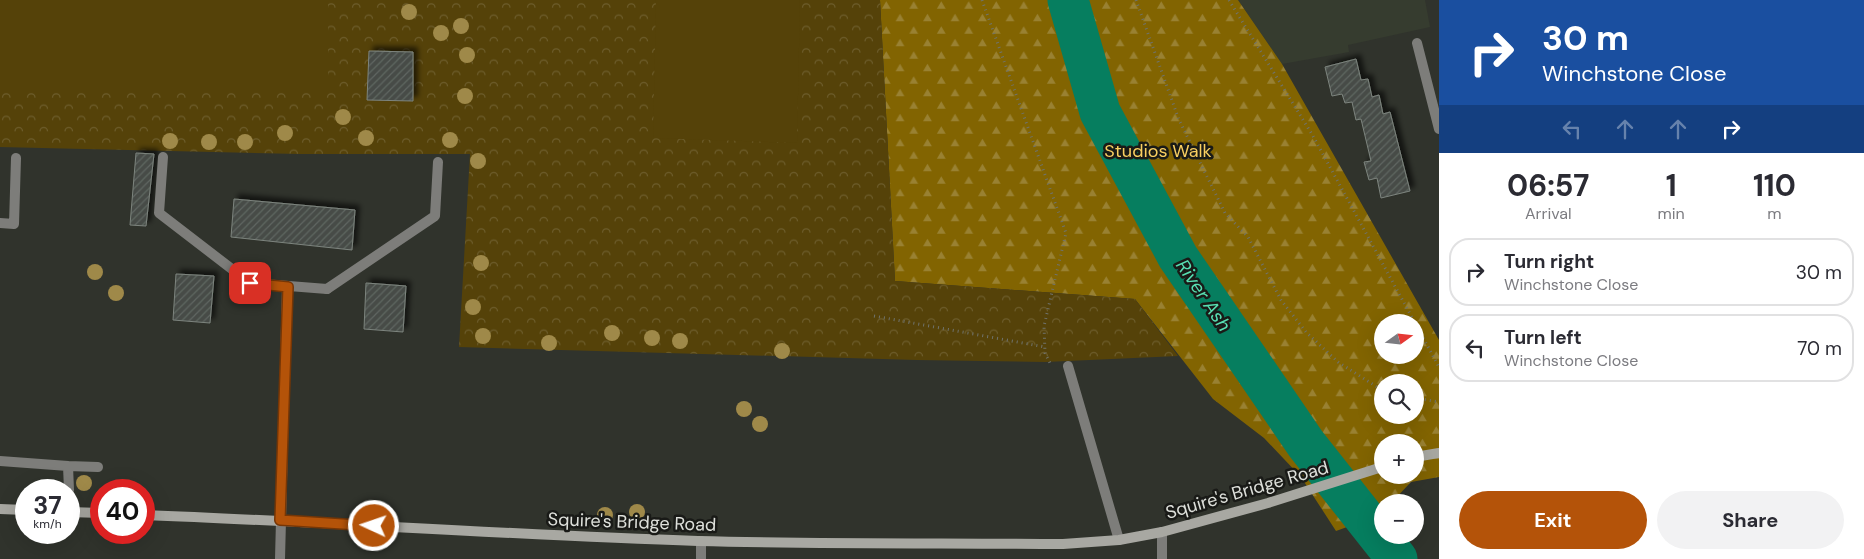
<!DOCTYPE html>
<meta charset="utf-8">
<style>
body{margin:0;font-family:"DM Sans",sans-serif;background:#f2f2f3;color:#2b2b33;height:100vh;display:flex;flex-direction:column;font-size:19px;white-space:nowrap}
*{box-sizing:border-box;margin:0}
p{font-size:16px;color:#7c7c81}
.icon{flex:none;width:28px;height:28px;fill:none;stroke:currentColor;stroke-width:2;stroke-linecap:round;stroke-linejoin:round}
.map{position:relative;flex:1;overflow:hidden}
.side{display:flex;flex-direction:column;background:#fff;width:425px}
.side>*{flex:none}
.top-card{background:#1a4fa0;color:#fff;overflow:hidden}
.needle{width:32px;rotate:75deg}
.tools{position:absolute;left:1374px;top:314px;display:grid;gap:10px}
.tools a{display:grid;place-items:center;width:50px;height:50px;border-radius:50%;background:#fff;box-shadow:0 5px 20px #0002;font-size:25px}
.speed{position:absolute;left:15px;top:479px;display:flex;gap:10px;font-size:25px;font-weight:700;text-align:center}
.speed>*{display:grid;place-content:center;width:65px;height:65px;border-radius:50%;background:#fff;box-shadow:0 5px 20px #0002;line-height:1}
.speed small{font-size:12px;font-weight:400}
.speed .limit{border:8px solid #d22;background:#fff;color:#111}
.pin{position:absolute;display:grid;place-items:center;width:42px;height:42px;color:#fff;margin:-21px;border-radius:10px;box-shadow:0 2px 8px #0006}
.me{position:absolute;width:55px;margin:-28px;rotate:273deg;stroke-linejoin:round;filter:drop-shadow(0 0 4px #0008)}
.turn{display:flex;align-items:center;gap:18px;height:105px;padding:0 20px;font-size:22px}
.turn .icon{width:65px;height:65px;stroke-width:2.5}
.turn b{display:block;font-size:35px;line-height:42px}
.lanes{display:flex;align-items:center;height:48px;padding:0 20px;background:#0003;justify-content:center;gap:25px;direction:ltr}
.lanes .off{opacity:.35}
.eta{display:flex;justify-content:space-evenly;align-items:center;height:85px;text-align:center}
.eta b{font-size:30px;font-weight:700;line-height:35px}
.primary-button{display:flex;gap:10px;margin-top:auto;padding:10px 20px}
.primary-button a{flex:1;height:58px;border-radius:30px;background:#b45309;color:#fff;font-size:20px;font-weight:700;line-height:58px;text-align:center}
.primary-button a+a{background:#f2f2f3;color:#2b2b33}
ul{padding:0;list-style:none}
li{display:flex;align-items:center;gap:15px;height:68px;margin:0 10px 8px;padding:0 10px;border:2px solid #e1e1e2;border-radius:20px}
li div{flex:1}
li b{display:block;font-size:19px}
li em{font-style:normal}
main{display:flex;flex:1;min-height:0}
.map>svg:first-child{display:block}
</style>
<main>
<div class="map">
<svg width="1439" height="559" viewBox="0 0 1439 559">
<defs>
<pattern id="forest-firs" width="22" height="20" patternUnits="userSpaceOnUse" patternTransform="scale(1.25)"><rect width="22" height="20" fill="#826401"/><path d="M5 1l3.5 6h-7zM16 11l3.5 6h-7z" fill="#998132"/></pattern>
<pattern id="park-crowns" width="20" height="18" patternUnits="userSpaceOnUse" patternTransform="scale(1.25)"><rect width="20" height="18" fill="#554209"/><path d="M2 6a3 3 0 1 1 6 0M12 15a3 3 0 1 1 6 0" fill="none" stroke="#6d5d2c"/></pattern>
<pattern id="building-hatch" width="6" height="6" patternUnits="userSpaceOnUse" patternTransform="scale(1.25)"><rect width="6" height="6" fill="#464c47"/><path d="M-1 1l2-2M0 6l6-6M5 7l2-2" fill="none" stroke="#606661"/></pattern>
<filter id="shadow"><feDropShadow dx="4.5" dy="-4.5" stdDeviation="2.5" flood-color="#0009"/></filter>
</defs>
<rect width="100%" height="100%" fill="#30332c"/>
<!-- built -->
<path fill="#363c2f" d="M1238,0H1425L1430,27L1348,45L1349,52L1282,64Z"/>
<!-- forest -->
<path fill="url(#forest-firs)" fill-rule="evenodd" d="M880,0H1238L1282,64L1439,340V477L1411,482L1392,502H1382V512L1380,515L1336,531L1301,477L1264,438L1213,399L1135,299L895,281ZM1382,322H1415V355H1382ZM1382,382H1415V415H1382ZM1382,442H1415V475H1382Z"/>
<!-- park -->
<path fill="url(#park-crowns)" d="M0,0H880L895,281L1135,299L1178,356L1045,362L917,360L459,347L470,154H299L0,147Z"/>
<!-- pitch -->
<path fill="#554209" d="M0,0H328V87H0Z
M656,0H800L797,143L653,138Z"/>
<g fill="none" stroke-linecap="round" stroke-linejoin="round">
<!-- river -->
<path stroke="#067e5f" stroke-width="41" d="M1068,0L1100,112L1178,257L1306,444L1397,559"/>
</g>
<!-- building -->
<path fill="url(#building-hatch)" stroke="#7d847e" filter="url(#shadow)" d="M369,51L413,52V101L367,100Z
M1356,59L1361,80L1368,79L1372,97L1379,95L1383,114L1390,112L1410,191L1381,198L1377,178L1369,180L1364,162L1371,161L1361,119L1356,120L1352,102L1345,103L1342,94L1332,96L1325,67Z
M136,153L154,154L146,226L130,225Z
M234,199L355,210L352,250L231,237Z
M176,274L214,276L210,323L173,320Z
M366,283L406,286L403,332L364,329Z"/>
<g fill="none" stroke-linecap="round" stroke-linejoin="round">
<!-- path -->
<path stroke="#70736d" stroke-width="3" stroke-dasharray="1 4" stroke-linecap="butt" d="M982,0L1066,233L1044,326L1045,353L1051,365
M1136,0L1179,120L1225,213L1248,237L1281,300L1306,332L1338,362L1377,387L1382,389
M1229,0L1313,136L1439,367
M874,316L1045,347
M1415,398L1439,402"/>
<!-- lane -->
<path stroke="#7d7d7a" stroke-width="10" d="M163,157L159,213L250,283
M327,289L435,216L438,162"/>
<!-- street -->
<path stroke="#7d7d7a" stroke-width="10" d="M1417,43L1439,129
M0,223L14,224L16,158
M250,283L327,289
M1068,366L1119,540
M0,461L68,466L69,490
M68,466L98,467
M69,501V512
M1162,532V559
M701,541V559
M280,559L287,287"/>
<!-- secondary -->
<path stroke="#a8a8a2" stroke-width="10" d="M1415,457L1439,453
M0,509L26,510
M69,512L101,513
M144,515C328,522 513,535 698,541C819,544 941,543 1063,544L1119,540L1162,532L1268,503L1382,467"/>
</g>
<!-- trees -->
<g fill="#9f8949">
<circle cx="409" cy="12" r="8"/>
<circle cx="461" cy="26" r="8"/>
<circle cx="441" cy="33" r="8"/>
<circle cx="467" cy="55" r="8"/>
<circle cx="465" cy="96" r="8"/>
<circle cx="343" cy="117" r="8"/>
<circle cx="285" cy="133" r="8"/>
<circle cx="366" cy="138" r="8"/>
<circle cx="450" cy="140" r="8"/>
<circle cx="170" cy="141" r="8"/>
<circle cx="209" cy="142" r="8"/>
<circle cx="245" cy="142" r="8"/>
<circle cx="478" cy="161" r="8"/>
<circle cx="481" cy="263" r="8"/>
<circle cx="95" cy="272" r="8"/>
<circle cx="116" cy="293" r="8"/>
<circle cx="473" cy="307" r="8"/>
<circle cx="612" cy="333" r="8"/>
<circle cx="483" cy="336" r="8"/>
<circle cx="652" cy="338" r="8"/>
<circle cx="680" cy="341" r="8"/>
<circle cx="549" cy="343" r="8"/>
<circle cx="782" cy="351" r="8"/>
<circle cx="744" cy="409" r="8"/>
<circle cx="760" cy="424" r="8"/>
<circle cx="84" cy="483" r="8"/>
<circle cx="637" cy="512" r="8"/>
<circle cx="605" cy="515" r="8"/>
</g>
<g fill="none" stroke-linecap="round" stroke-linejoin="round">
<!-- route casing -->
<g stroke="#753606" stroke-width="12">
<path id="route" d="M250,283L288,287L280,520L374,526"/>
</g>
<!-- route -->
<use href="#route" stroke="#b45309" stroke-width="9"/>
</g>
<g text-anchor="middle" stroke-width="5" stroke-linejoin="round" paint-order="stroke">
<!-- park labels -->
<g font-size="18" fill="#f9cf61" stroke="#191a17">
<text x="1158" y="157">Studios Walk</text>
</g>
<!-- street labels -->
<g font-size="18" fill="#dee0db" stroke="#191a17">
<text transform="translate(1247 490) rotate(-16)" y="6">Squire's Bridge Road</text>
<text transform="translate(632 522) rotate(2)" y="6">Squire's Bridge Road</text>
</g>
<!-- water labels -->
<g font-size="19" font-style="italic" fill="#57dfb2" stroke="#191a17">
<text transform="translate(1204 295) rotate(56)" y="7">River Ash</text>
</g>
</g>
</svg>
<div class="tools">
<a><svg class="needle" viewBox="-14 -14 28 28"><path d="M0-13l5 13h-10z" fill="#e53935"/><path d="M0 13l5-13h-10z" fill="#7c7c81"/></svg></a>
<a><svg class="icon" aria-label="search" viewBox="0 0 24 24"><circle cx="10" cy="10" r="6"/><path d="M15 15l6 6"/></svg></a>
<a>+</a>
<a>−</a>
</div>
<div class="speed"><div>37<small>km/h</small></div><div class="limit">40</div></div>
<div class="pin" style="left:250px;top:283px;background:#d93025"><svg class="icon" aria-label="arrive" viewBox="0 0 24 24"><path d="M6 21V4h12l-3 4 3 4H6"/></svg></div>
<svg class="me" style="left:374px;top:526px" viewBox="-20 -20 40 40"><circle r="17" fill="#b45309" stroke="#fff" stroke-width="3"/><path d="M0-11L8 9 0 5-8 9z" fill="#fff"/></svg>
</div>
<section class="side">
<div class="top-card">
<div class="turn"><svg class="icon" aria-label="right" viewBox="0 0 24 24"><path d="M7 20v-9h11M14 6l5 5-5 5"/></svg><div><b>30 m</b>Winchstone Close</div></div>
<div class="lanes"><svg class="icon off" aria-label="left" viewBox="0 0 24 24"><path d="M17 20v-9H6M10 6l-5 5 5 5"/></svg><svg class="icon off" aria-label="ahead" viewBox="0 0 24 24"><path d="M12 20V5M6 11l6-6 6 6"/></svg><svg class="icon off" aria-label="ahead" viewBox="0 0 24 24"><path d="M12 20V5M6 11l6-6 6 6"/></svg><svg class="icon" aria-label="right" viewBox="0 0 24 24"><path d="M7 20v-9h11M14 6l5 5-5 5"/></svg></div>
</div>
<div class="eta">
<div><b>06:57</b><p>Arrival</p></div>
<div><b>1</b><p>min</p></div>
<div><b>110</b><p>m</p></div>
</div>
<ul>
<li><svg class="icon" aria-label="right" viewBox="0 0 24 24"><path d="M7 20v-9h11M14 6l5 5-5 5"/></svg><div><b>Turn right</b><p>Winchstone Close</p></div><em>30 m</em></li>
<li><svg class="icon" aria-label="left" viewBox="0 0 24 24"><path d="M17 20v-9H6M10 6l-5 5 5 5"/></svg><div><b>Turn left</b><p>Winchstone Close</p></div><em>70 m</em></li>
</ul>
<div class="primary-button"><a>Exit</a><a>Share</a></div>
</section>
</main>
